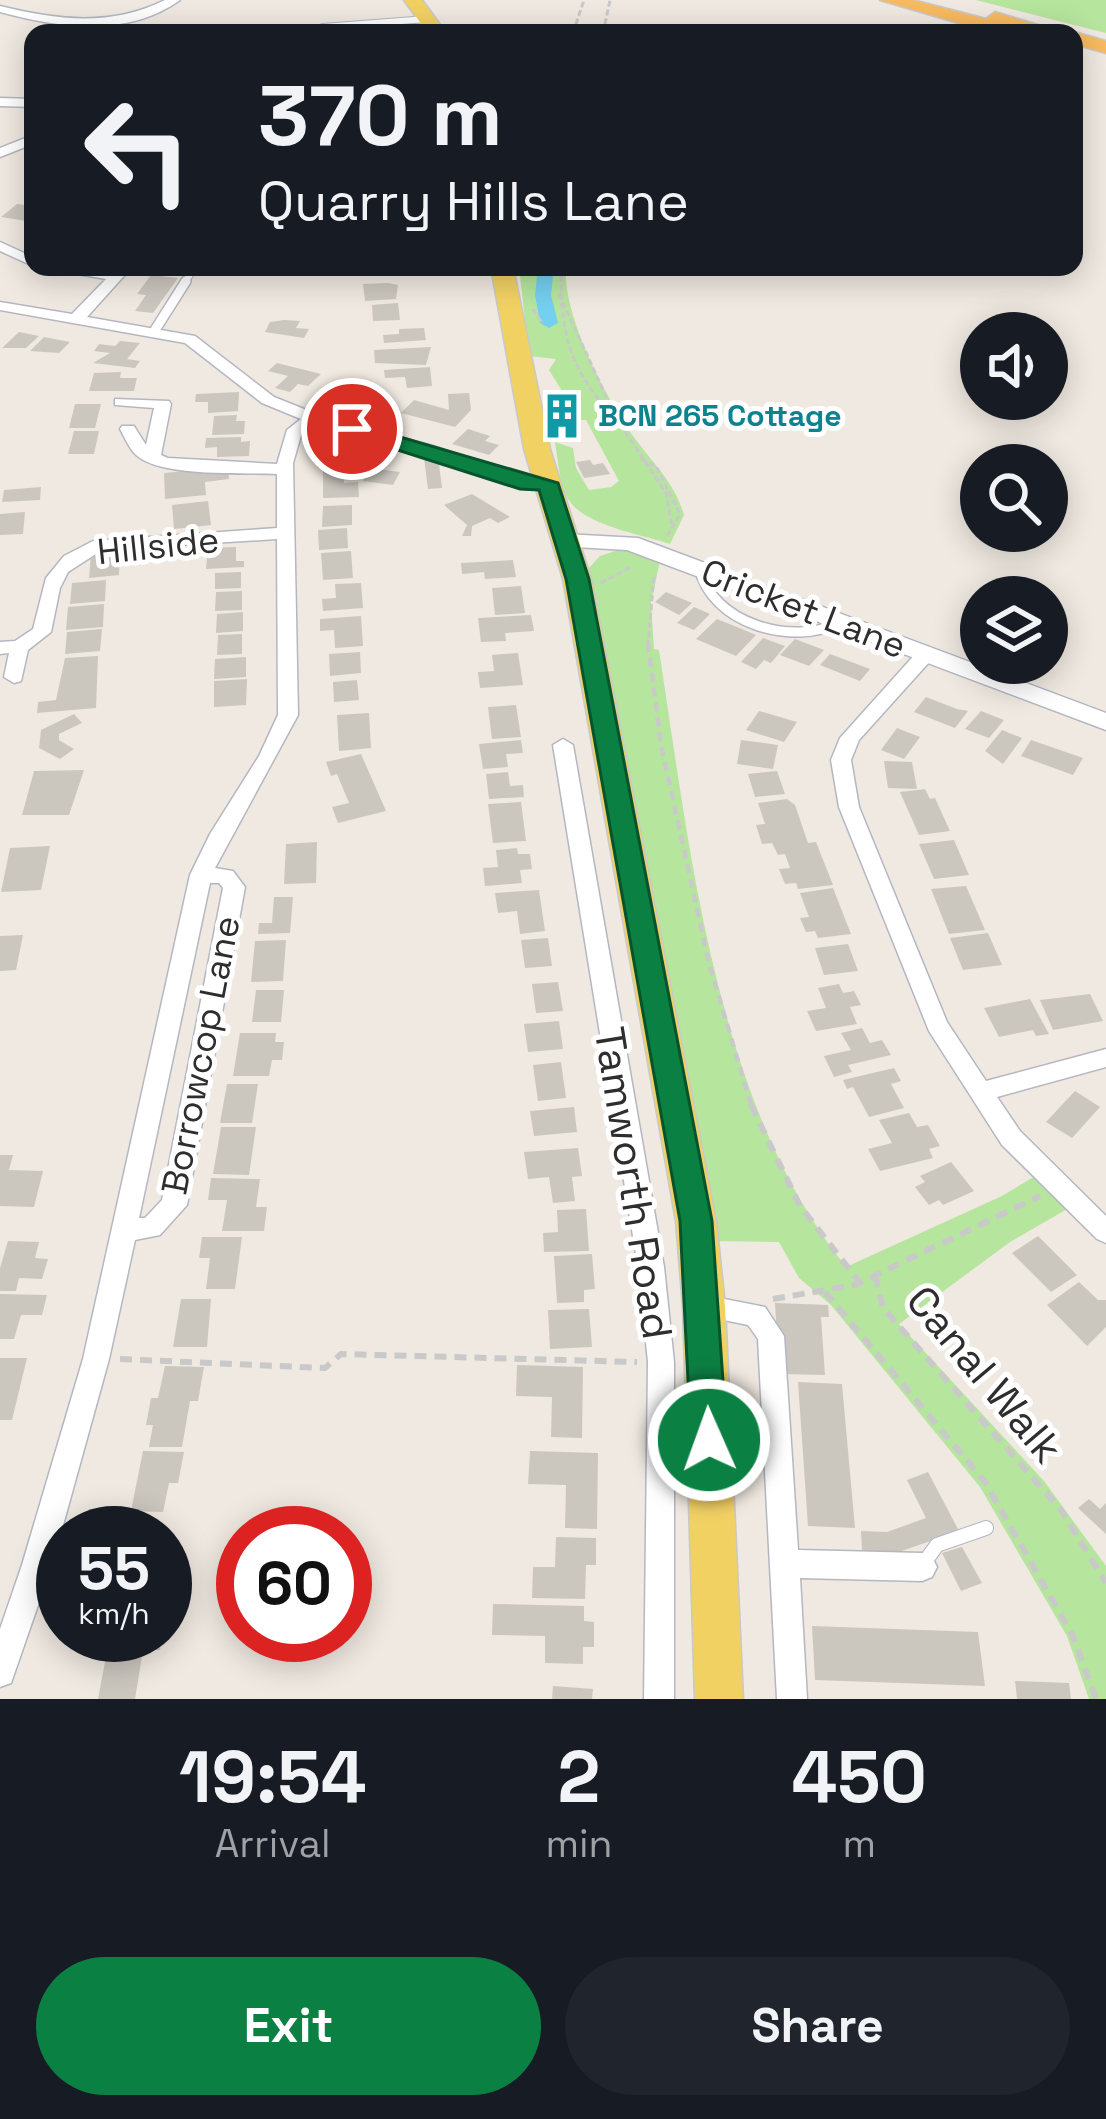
<!DOCTYPE html>
<style>
body{margin:0;font-family:"Space Grotesk",sans-serif;background:#20242c;color:#f1f3f6;height:100vh;display:flex;flex-direction:column;font-size:45px;white-space:nowrap}
*{box-sizing:border-box;margin:0}
p{font-size:39px;color:#9ea1a6}
.icon{flex:none;width:66px;height:66px;fill:none;stroke:currentColor;stroke-width:2;stroke-linecap:round;stroke-linejoin:round}
.map{position:relative;height:1699px;overflow:hidden}
.panel{display:flex;flex-direction:column;background:#171b24;flex:1}
.panel>*{flex:none}
.hud{position:absolute;left:24px;top:24px;width:1059px;height:252px;border-radius:24px;box-shadow:0 6px 30px #0003;background:#171b24;color:#f1f3f6;overflow:hidden}
.fabs{position:absolute;left:960px;top:312px;display:grid;gap:24px}
.fabs a{display:grid;place-items:center;width:108px;height:108px;border-radius:50%;background:#171b24;box-shadow:0 6px 30px #0003;font-size:60px}
.speed{position:absolute;left:36px;top:1506px;display:flex;gap:24px;font-size:60px;font-weight:700;text-align:center}
.speed>*{display:grid;place-content:center;width:156px;height:156px;border-radius:50%;background:#171b24;box-shadow:0 6px 30px #0003;line-height:1}
.speed small{font-size:30px;font-weight:400}
.speed .limit{border:18px solid #d22;background:#fff;color:#111}
.pin{position:absolute;display:grid;place-items:center;width:102px;height:102px;color:#fff;margin:-51px;border:6px solid #fff;border-radius:50%;box-shadow:0 3px 12px #0007}
.me{position:absolute;width:132px;margin:-66px;rotate:358deg;stroke-linejoin:round;filter:drop-shadow(0 0 9px #0008)}
.turn{display:flex;align-items:center;gap:42px;height:252px;padding:0 36px;font-size:54px}
.turn .icon{width:156px;height:156px;stroke-width:2.5}
.turn b{display:block;font-size:84px;line-height:102px}
.eta{display:flex;justify-content:space-evenly;align-items:center;height:204px;text-align:center}
.eta b{font-size:72px;font-weight:800;line-height:84px}
.action{display:flex;gap:24px;margin-top:auto;padding:24px 36px}
.action a{flex:1;height:138px;border-radius:72px;background:#0b8043;color:#fff;font-size:48px;font-weight:800;line-height:138px;text-align:center}
.action a+a{background:#20242c;color:#f1f3f6}
.map>svg:first-child{display:block}
</style>
<div class="map">
<svg width="1106" height="1699" viewBox="0 0 1106 1699">
<rect width="100%" height="100%" fill="#efe9e1"/>
<!-- green -->
<path fill="#b6e59e" d="M976,0H1106V33Z
M519,267H566C562,316 609,406 640,445C659,470 675,485 684,515L670,544C642,534 582,526 567,497C559,480 558,460 555,442L573,448L576,468L589,490L611,487L619,481L586,420H580L549,370L556,359L529,356Z
M621,549L660,561L651,603L654,649L659,650C690,849 715,1105 846,1267L1002,1196L1037,1175L1069,1208L1010,1242L899,1324L1044,1481L1106,1566V1699H1089L1067,1636L980,1487L831,1305L799,1278L779,1242L712,1241L587,570L600,556Z"/>
<g fill="none" stroke-linecap="round" stroke-linejoin="round">
<!-- canal -->
<path fill="#75cff0" fill-rule="evenodd" d="M538,267H554L551,295L558,323L549,328L540,323L535,295Z"/>
</g>
<!-- building -->
<path fill="#cbc7bf" d="M17,204L33,206V222L1,217Z
M151,275L178,278L153,313L135,311L146,295L137,294Z
M388,283L398,285L396,299L365,301L363,284Z
M398,303L400,320L373,321L372,305Z
M284,320L300,321L296,328L309,329L304,338L265,332L270,322Z
M424,328L426,340L384,343L383,335L399,334V329Z
M19,332L39,336L26,348H2Z
M44,337L70,342L59,353L30,351Z
M120,341L140,343L127,359L140,361L135,368L93,363L110,353L94,351L99,344L115,346Z
M431,347L426,365L375,363L374,350Z
M277,363L321,374L308,386L298,384L290,392L275,388L288,376L268,371Z
M430,367L432,386L407,388L405,377L385,378L384,370Z
M121,372L120,378H137L134,391H89L94,373Z
M239,392L238,411L208,413V402H195L196,394Z
M469,393L471,410L455,427L401,413L414,400L449,410L448,394Z
M567,403L577,421L553,420L551,406Z
M75,404H101L95,428H69Z
M237,415L236,421H245L244,434L212,435L214,416Z
M468,429L490,436L485,441L499,445L489,455L452,444Z
M74,431H99L94,454H68Z
M241,437V442L250,441L249,456L217,457V447L205,448L206,438Z
M344,446V483L358,482L359,497L323,498V468H318V457L324,456V447Z
M438,457L442,488L428,489L424,458Z
M590,460L593,465L603,463L610,474L584,478L576,462Z
M228,467L229,479L205,482L206,495L165,499L164,473Z
M370,468L400,472L393,485L363,481Z
M41,487L40,500L2,502L4,490Z
M472,494L510,517L498,523L490,518L472,526L471,536H462L467,525L444,505Z
M208,501L211,525L174,529L172,505Z
M352,505V525L322,527L323,506Z
M25,512L23,534L0,535V514Z
M347,528L348,548L319,550L318,530Z
M236,547V561H244V567L206,569L208,548Z
M120,550L119,575L89,578L91,552Z
M351,551L353,578L323,580L321,553Z
M513,560L516,577L485,579L484,572L462,574L461,563Z
M241,572V588L215,589V573Z
M106,580L105,601L70,604L72,583Z
M361,583L363,608L323,611L322,599L336,598L335,584Z
M521,586L525,613L495,615L492,588Z
M242,591V610L215,611L216,592Z
M666,592L692,603L679,615L655,602Z
M104,604L103,627L66,630L68,607Z
M694,607L710,614L694,630L677,623Z
M243,612V631L216,633L217,614Z
M531,615L534,631L505,633L506,641L481,642L478,618Z
M361,616L363,646L335,648L334,630L320,631V619Z
M717,619L737,627L756,635L736,656L696,639Z
M102,629L100,651L65,654L67,632Z
M242,634V654L217,655L218,635Z
M763,638L785,646L771,663L764,660L756,669L741,662Z
M795,639L824,650L809,666L780,655Z
M360,652L361,673L330,676L329,654Z
M518,653L523,685L480,688L478,672L494,671L492,655Z
M830,654L870,669L860,681L820,665Z
M98,656L96,708L37,713L38,702L56,700L65,658Z
M246,657V677L214,679L215,659Z
M247,679L246,705L214,707V681Z
M357,680L359,700L334,702L333,682Z
M926,697L957,709L968,711L955,728L914,712Z
M516,705L521,737L492,739L488,707Z
M759,711L797,722L784,742L746,730Z
M981,711L1004,720L989,738L965,729Z
M369,713L371,748L339,751L337,715Z
M74,714L82,723L59,734V740L74,749L60,759L39,748L41,730Z
M897,728L920,737L904,759L881,750Z
M1002,730L1022,738L1003,764L985,751Z
M521,740L523,753L506,754L508,767L483,769L479,744Z
M741,740L778,745L773,769L737,764Z
M1031,740L1083,758L1073,775L1021,756Z
M361,754L386,811L338,823L332,807L349,803L337,774L331,776L326,762Z
M884,761L912,762L917,789L888,788Z
M84,770L69,815H22L34,771Z
M777,771L785,794L755,797L748,774Z
M508,772L510,786L523,785L524,797L489,799L486,774Z
M925,789L930,799L935,798L950,831L919,835L900,792Z
M787,799L795,805L808,843L816,842L833,885L798,889L796,883L785,884L779,869L790,868L785,854L778,855L772,843L762,844L756,825L765,824L758,803Z
M521,802L526,841L493,843L488,804Z
M954,840L969,875L934,879L919,844Z
M317,842L316,883L284,884L286,844Z
M50,846L41,890L1,892L10,848Z
M517,848L518,854H530L532,869L520,870L522,883L485,886L483,868L498,867L496,850Z
M966,886L985,930L949,934L931,889Z
M833,888L851,934L818,938L815,931L806,932L800,918L809,917L800,893Z
M539,890L545,931L520,934L517,911L498,913L495,893Z
M274,897H293L290,933L258,934L259,923H272Z
M988,933L1002,965L963,970L950,938Z
M23,935L16,970L0,971V936Z
M548,938L552,966L525,968L521,940Z
M286,940L283,981L251,982L255,941Z
M848,944L858,971L824,975L815,948Z
M558,982L563,1011L536,1013L532,984Z
M839,984L843,993L854,991L861,1005L850,1007L857,1024L816,1031L807,1011L826,1008L818,988Z
M256,990H284L281,1022H252Z
M1090,994L1103,1021L1053,1030L1040,1000Z
M1030,999L1049,1034L1036,1036L1033,1030L999,1037L984,1008Z
M559,1021L563,1049L528,1052L524,1024Z
M862,1028L870,1043L882,1040L891,1055L848,1065L852,1072L834,1077L824,1056L851,1050L841,1033Z
M240,1033H276L275,1042H284L282,1060H272L269,1076H233Z
M561,1062L566,1098L538,1101L533,1065Z
M894,1068L901,1081L891,1084L904,1108L869,1117L853,1087L847,1089L843,1080Z
M227,1084H258L252,1123H220Z
M1075,1091L1100,1107L1072,1138L1046,1122Z
M574,1107L577,1132L534,1136L530,1111Z
M909,1113L917,1127L928,1125L940,1146L929,1149L933,1158L880,1171L868,1149L892,1143L879,1120Z
M221,1127H256L249,1175L213,1174Z
M578,1148L582,1176L572,1177L575,1201L553,1203L549,1177L528,1179L524,1152Z
M0,1155H13L9,1170L43,1171L34,1207L0,1206Z
M951,1162L974,1191L943,1205L939,1200L929,1205L915,1187L925,1182L920,1176Z
M211,1178L260,1179L256,1207H267L264,1231H222L227,1200H208Z
M586,1209L589,1251L544,1252L543,1233L558,1232L557,1210Z
M1038,1236L1077,1275L1051,1292L1012,1253Z
M202,1237H242L235,1289H206L210,1258H199Z
M8,1241L39,1242L35,1258L48,1259L42,1279L19,1278L16,1291H0V1268Z
M592,1254L595,1289L584,1290V1302L557,1303L554,1256Z
M1079,1282L1098,1300H1106V1327L1087,1346L1047,1305Z
M0,1294L47,1295L42,1315H21L14,1339H0Z
M181,1299H211L207,1347H173Z
M775,1303L828,1305L829,1317H821L825,1375L779,1374Z
M589,1309L592,1347L550,1349L548,1310Z
M0,1358H27L12,1420H0Z
M517,1365L583,1367L582,1438L551,1437L552,1397L516,1396Z
M165,1366L204,1367L198,1401H190L182,1447H149L153,1425H146L151,1398H158Z
M798,1382L842,1384L855,1528L808,1526Z
M143,1451L184,1452L178,1483H169L163,1512L131,1511Z
M530,1451L598,1453L597,1529L565,1528L566,1485L528,1484Z
M928,1472L959,1531L896,1553L862,1551L861,1531L887,1532L926,1518L907,1480Z
M1089,1499L1100,1509L1106,1503V1534L1078,1508Z
M556,1537L596,1538V1565H586L585,1599L532,1598L533,1567H555Z
M962,1547L982,1583L961,1591L942,1553Z
M493,1604L584,1606V1621L594,1622V1647H583V1664L545,1663V1636L492,1635Z
M812,1626L978,1632L985,1686L815,1680Z
M110,1635H162L160,1650H143L135,1699H98Z
M1015,1681L1069,1683L1071,1699H1017Z
M553,1686L593,1689L592,1699H552Z"/>
<g fill="none" stroke-linecap="round" stroke-linejoin="round">
<!-- service-far2 casing -->
<g stroke="#b4b7c1" stroke-width="8">
<path id="service-far2" d="M323,27L427,19
M184,284L195,267"/>
</g>
<!-- service-far1 casing -->
<g stroke="#b4b7c1" stroke-width="12">
<path id="service-far1" d="M155,330L186,281
M699,567C711,624 793,647 841,622"/>
</g>
<!-- service casing -->
<g stroke="#b4b7c1" stroke-width="16">
<path id="service" d="M924,1563L937,1545L986,1528"/>
</g>
<!-- minor casing -->
<g stroke="#b4b7c1" stroke-width="3">
<path id="minor" d="M165,0H180C127,38 59,28 0,12V6C57,20 111,27 165,0Z
M0,98L33,99V107L0,106Z
M33,135V144L0,157V148Z
M0,242L33,257V266L0,251Z
M53,267L113,271L117,267H132L87,317L195,336L274,397L319,415L436,447L529,479L547,478L555,483L547,488L527,489L424,453L315,424L302,432L293,463L298,715L215,868L233,871L245,887L187,1205L160,1235L135,1240L109,1359L52,1565L11,1683L0,1687V1629L22,1565L83,1359L190,875L210,834L259,756L278,715L277,539L102,550L68,572L60,588L51,632L28,650L21,681L14,683L4,677L9,653L0,654V642L15,641L33,629L46,578L64,556L93,541L277,528V474C243,472 159,478 135,454C129,448 124,436 120,429L122,426H134L146,445L154,408L115,405V399L169,401L171,404L161,455L168,458L277,464L287,430L301,419L262,403L185,343L0,310V302L72,314L106,279L60,271ZM210,883H219L223,888L162,1200L145,1218H139Z
M925,649L932,651L934,655L932,659L859,740L851,760L859,807L947,1022L986,1081L1106,1049V1067L997,1097L1020,1131L1106,1216V1243L1097,1239L1002,1145L929,1031L839,807L831,760L840,738L918,651Z
M563,739L573,745L664,1267L674,1362V1699H644L648,1362L638,1267L553,745Z
M704,1295L765,1307L784,1336L798,1550L922,1553L932,1557L937,1567L932,1577L922,1581L800,1578L807,1699H777L758,1339L748,1325L695,1314L691,1306L695,1298Z"/>
</g>
<!-- tertiary casing -->
<g stroke="#b4b7c1" stroke-width="3">
<path id="tertiary" d="M565,534L638,538L1106,713V730L627,550L557,546V536Z"/>
</g>
<!-- primary casing -->
<g stroke="#c9c9c9" stroke-width="3">
<path id="primary" d="M404,0H422L446,33H428Z
M491,267H513L550,449L591,579L716,1221L725,1306L743,1699H695L683,1306L676,1221L563,579L524,449Z"/>
</g>
<!-- trunk casing -->
<g stroke="#c9c9c9" stroke-width="3">
<path id="trunk" d="M880,0H913L986,19L995,12L1064,33H993Z
M1074,32L1106,41V53L1074,44V33H1070Z"/>
</g>
<!-- path-far2 -->
<path stroke="#c9c9c9" stroke-width="3" stroke-dasharray="6 3" stroke-linecap="butt" d="M573,33L584,0
M603,33L610,0
M562,267C558,325 570,372 612,414
M559,294L616,418L666,493L672,527
M533,309L542,323
M641,459L656,466L680,514L667,536
M601,583L633,566
M648,646L654,574"/>
<!-- path-far1 -->
<path stroke="#c9c9c9" stroke-width="4.5" stroke-dasharray="9 6" stroke-linecap="butt" d="M648,643L661,745L709,964L752,1108"/>
<!-- path -->
<path stroke="#c9c9c9" stroke-width="6" stroke-dasharray="12 8" stroke-linecap="butt" d="M751,1105L800,1206L860,1283
M875,1275L883,1308L1061,1510L1106,1583
M825,1292L985,1482L1073,1636L1096,1699
M773,1299L855,1285L1040,1196
M120,1359L325,1368L341,1354L637,1362"/>
<!-- service-far2 -->
<use href="#service-far2" stroke="#fff" stroke-width="6"/>
<!-- service-far1 -->
<use href="#service-far1" stroke="#fff" stroke-width="9"/>
<!-- service -->
<use href="#service" stroke="#fff" stroke-width="14"/>
<!-- minor -->
<use href="#minor" fill="#fff" fill-rule="evenodd"/>
<!-- tertiary -->
<use href="#tertiary" fill="#fff" fill-rule="evenodd"/>
<!-- primary -->
<use href="#primary" fill="#f2d163" fill-rule="evenodd"/>
<!-- trunk -->
<use href="#trunk" fill="#f8ba60" fill-rule="evenodd"/>
</g>
<!-- route -->
<path fill="#0b8043" stroke="#07532c" stroke-width="3" d="M352,423L558,483L589,579L712,1221L727,1440L722,1452L709,1456L696,1452L691,1440L680,1221L566,579L539,490L520,489L344,433V425Z"/>
<!-- icons -->
<defs>
<g id="building-bare" transform="scale(3.6)"><path d="M-4-6H4V6H1V3H-1V6H-4ZM-2.5-4.3h1.7v1.8h-1.7ZM.8-4.3h1.7v1.8H.8ZM-2.5-1h1.7V.8h-1.7ZM.8-1h1.7V.8H.8Z" fill="#0f9aa8" stroke="#fff" stroke-width="2.5" paint-order="stroke"/></g>
</defs>
<g fill-rule="evenodd">
<use href="#building-bare" x="562" y="416"/>
</g>
<g text-anchor="middle" stroke-width="10" stroke-linejoin="round" paint-order="stroke">
<!-- far-culture labels -->
<g font-size="30" font-weight="bold" fill="#0d838f" stroke="#fff" text-anchor="start">
<text x="598" y="426">BCN 265 Cottage</text>
</g>
<!-- street labels -->
<g font-size="36" fill="#2e2e2e" stroke="#fff">
<text transform="translate(158 545) rotate(-6)" y="13">Hillside</text>
<text transform="translate(804 608) rotate(21)" y="13">Cricket Lane</text>
<text transform="translate(200 1055) rotate(-79)" y="13">Borrowcop Lane</text>
</g>
<!-- near-street labels -->
<g font-size="42" fill="#2e2e2e" stroke="#fff">
<text transform="translate(634 1183) rotate(81)" y="15">Tamworth Road</text>
<text transform="translate(985 1374) rotate(50)" y="15">Canal Walk</text>
</g>
</g>
</svg>
<div class="fabs">
<a><svg class="icon" aria-label="sound" viewBox="0 0 24 24"><path d="M4 9h4l5-4v14l-5-4H4zM17 9q2 3 0 6"/></svg></a>
<a><svg class="icon" aria-label="search" viewBox="0 0 24 24"><circle cx="10" cy="10" r="6"/><path d="M15 15l6 6"/></svg></a>
<a><svg class="icon" aria-label="layers" viewBox="0 0 24 24"><path d="M12 4l9 5-9 5-9-5zM3 14l9 5 9-5"/></svg></a>
</div>
<div class="speed"><div>55<small>km/h</small></div><div class="limit">60</div></div>
<div class="pin" style="left:352px;top:429px;background:#d93025"><svg class="icon" aria-label="arrive" viewBox="0 0 24 24"><path d="M6 21V4h12l-3 4 3 4H6"/></svg></div>
<svg class="me" style="left:709px;top:1440px" viewBox="-20 -20 40 40"><circle r="17" fill="#0b8043" stroke="#fff" stroke-width="3"/><path d="M0-11L8 9 0 5-8 9z" fill="#fff"/></svg>
<div class="hud">
<div class="turn"><svg class="icon" aria-label="left" viewBox="0 0 24 24"><path d="M17 20v-9H6M10 6l-5 5 5 5"/></svg><div><b>370 m</b>Quarry Hills Lane</div></div>
</div>
</div>
<section class="panel">
<div class="eta">
<div><b>19:54</b><p>Arrival</p></div>
<div><b>2</b><p>min</p></div>
<div><b>450</b><p>m</p></div>
</div>
<div class="action"><a>Exit</a><a>Share</a></div>
</section>
